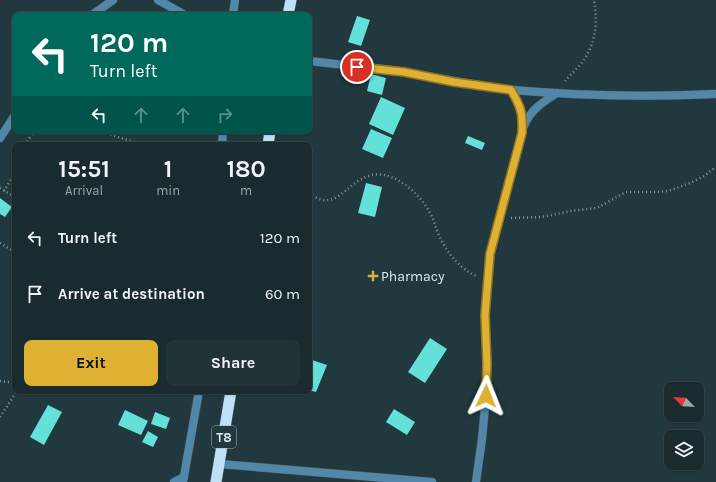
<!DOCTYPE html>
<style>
body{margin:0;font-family:Karla,sans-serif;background:#223336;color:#f1f3f6;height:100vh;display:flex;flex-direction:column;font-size:15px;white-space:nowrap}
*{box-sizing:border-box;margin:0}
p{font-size:13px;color:#9fa7aa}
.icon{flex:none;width:22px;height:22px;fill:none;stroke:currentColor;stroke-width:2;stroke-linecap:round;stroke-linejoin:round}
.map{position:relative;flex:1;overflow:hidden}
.drawer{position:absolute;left:12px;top:142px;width:300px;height:252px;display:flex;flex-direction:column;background:#192b2e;border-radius:8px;box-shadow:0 1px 3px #0004,0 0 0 1px #37474a}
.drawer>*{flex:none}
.top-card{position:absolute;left:12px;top:12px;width:300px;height:122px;border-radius:8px;box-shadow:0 1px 3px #0004,0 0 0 1px #37474a;background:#00695c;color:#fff;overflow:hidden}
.needle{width:26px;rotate:294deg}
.tools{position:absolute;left:664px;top:382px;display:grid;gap:8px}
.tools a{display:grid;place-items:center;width:40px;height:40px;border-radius:8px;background:#192b2e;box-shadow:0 1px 3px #0004,0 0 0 1px #37474a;font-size:20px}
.pin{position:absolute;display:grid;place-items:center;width:34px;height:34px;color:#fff;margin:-17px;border:2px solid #fff;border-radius:50%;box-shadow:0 1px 4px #0007}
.me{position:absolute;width:44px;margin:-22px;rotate:2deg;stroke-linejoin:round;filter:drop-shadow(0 0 3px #0008)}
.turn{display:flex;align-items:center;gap:14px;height:84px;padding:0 12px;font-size:18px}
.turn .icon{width:52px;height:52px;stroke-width:2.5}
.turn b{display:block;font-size:28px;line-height:34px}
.lanes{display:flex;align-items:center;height:38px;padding:0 12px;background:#0003;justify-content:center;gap:20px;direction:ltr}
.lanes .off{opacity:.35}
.eta{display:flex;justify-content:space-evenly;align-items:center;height:68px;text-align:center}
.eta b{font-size:24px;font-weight:700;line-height:28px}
.action{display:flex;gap:8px;margin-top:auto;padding:8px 12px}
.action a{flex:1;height:46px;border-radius:8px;background:#deb133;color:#111;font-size:16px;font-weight:700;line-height:46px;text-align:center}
.action a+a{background:#223336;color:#f1f3f6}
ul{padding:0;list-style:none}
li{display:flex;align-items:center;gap:12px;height:56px;padding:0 12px}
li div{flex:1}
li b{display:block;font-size:15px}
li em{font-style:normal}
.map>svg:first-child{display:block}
</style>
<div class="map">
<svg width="716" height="482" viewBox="0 0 716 482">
<rect width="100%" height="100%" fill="#21393e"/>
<!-- building -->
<path fill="#63e1d8" d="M357,16L370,20L361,46L348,42Z
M371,74L386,78L382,95L367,91Z
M381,97L405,108L393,135L369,124Z
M371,129L392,138L383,158L362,149Z
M468,136L485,143L482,150L465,143Z
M366,183L382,187L375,217L358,213Z
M0,198L12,207L5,217L0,214Z
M430,338L447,349L425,383L408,372Z
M309,359L327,365L316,392L309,390Z
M48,405L62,412L44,445L30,437Z
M394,409L415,422L407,435L386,422Z
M125,410L148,421L141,435L118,425Z
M155,412L170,418L166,429L151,424Z
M148,431L158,437L153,447L142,442Z"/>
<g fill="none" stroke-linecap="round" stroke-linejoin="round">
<!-- minor casing -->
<g stroke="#3f555a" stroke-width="9">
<path id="minor" d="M158,0L185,15
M92,15L113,0
M233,15L235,0
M309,61C341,65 374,67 405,72C441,79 477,86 513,90C580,96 649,97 716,94
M524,126C530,110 543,102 557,93
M0,138L15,115
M222,145L223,131
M220,464L432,482
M174,482L184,477
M183,482L199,391
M476,482L482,439L486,396L487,364L485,315L490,255L522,133C523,113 521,107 511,90"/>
</g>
<!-- trunk casing -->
<g stroke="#3f555a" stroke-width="12">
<path id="trunk" d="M288,15L291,0
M268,145L270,131
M216,482L231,391"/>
</g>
<!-- path -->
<path stroke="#85989c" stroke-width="2.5" stroke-dasharray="1 3" stroke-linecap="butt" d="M565,81C569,76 575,71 580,65C596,45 598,24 594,0
M99,131L143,145
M25,145L34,131
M0,188L15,197
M4,191L15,173
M309,193C313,196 318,199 323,200C345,204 357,164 391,177C408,183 426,202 433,219C435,224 436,229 438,233C446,252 458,267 476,276
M511,218L542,217L571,211L597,208L626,192H654L668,191L688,184L704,176L716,167
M0,243L15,252
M0,381L15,383
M0,417L17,391"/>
<!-- minor -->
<use href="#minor" stroke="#5387aa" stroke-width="8"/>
<!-- trunk -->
<use href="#trunk" stroke="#c0e0f7" stroke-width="11"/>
</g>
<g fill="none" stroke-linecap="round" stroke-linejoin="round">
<!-- route casing -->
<g stroke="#907321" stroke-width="10">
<path id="route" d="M357,67L404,72L454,82L511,90C521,107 523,113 522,133L490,254L485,315L487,364L486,396"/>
</g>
<!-- route -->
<use href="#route" stroke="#deb133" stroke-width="7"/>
</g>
<!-- markers -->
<path fill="#deb133" stroke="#21393e" stroke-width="1.5" d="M371 270h4v4h4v4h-4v4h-4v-4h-4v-4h4z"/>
<g text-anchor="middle" stroke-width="4" stroke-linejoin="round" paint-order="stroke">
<!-- shield labels -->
<rect fill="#21393e" stroke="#a5b6ba" stroke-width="1" x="212" y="426" width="24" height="22" rx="3"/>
<g font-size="13" font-weight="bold" fill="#ddebef">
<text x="224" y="442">T8</text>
</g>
<!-- poi labels -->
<g font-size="14" fill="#ddebef" stroke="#21393e" text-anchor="start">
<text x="381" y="281">Pharmacy</text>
</g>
</g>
</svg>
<div class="tools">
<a><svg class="needle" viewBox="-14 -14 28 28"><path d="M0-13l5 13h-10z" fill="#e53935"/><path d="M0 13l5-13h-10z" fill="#9fa7aa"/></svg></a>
<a><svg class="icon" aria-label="layers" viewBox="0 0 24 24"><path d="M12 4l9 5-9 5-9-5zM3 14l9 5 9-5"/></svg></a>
</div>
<div class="pin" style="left:357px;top:67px;background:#d93025"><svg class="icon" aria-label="arrive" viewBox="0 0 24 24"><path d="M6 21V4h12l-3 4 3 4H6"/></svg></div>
<svg class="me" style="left:486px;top:396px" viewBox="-20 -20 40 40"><path d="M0-17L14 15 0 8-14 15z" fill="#deb133" stroke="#fff" stroke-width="4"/></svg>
<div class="top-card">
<div class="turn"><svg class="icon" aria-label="left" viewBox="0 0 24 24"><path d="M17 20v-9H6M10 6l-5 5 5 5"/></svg><div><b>120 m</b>Turn left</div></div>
<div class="lanes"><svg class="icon" aria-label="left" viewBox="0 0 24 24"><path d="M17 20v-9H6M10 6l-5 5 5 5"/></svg><svg class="icon off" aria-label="ahead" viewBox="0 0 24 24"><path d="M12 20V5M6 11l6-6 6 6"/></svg><svg class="icon off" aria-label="ahead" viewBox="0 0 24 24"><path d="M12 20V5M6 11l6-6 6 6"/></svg><svg class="icon off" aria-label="right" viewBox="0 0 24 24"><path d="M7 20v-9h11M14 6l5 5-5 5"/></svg></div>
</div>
<section class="drawer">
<div class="eta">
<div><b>15:51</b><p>Arrival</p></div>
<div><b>1</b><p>min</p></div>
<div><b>180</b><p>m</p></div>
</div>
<ul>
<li><svg class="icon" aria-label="left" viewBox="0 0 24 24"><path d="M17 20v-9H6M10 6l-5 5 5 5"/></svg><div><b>Turn left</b></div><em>120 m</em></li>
<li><svg class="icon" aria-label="arrive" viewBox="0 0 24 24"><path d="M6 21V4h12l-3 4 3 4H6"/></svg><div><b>Arrive at destination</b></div><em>60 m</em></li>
</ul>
<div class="action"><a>Exit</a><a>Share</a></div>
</section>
</div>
